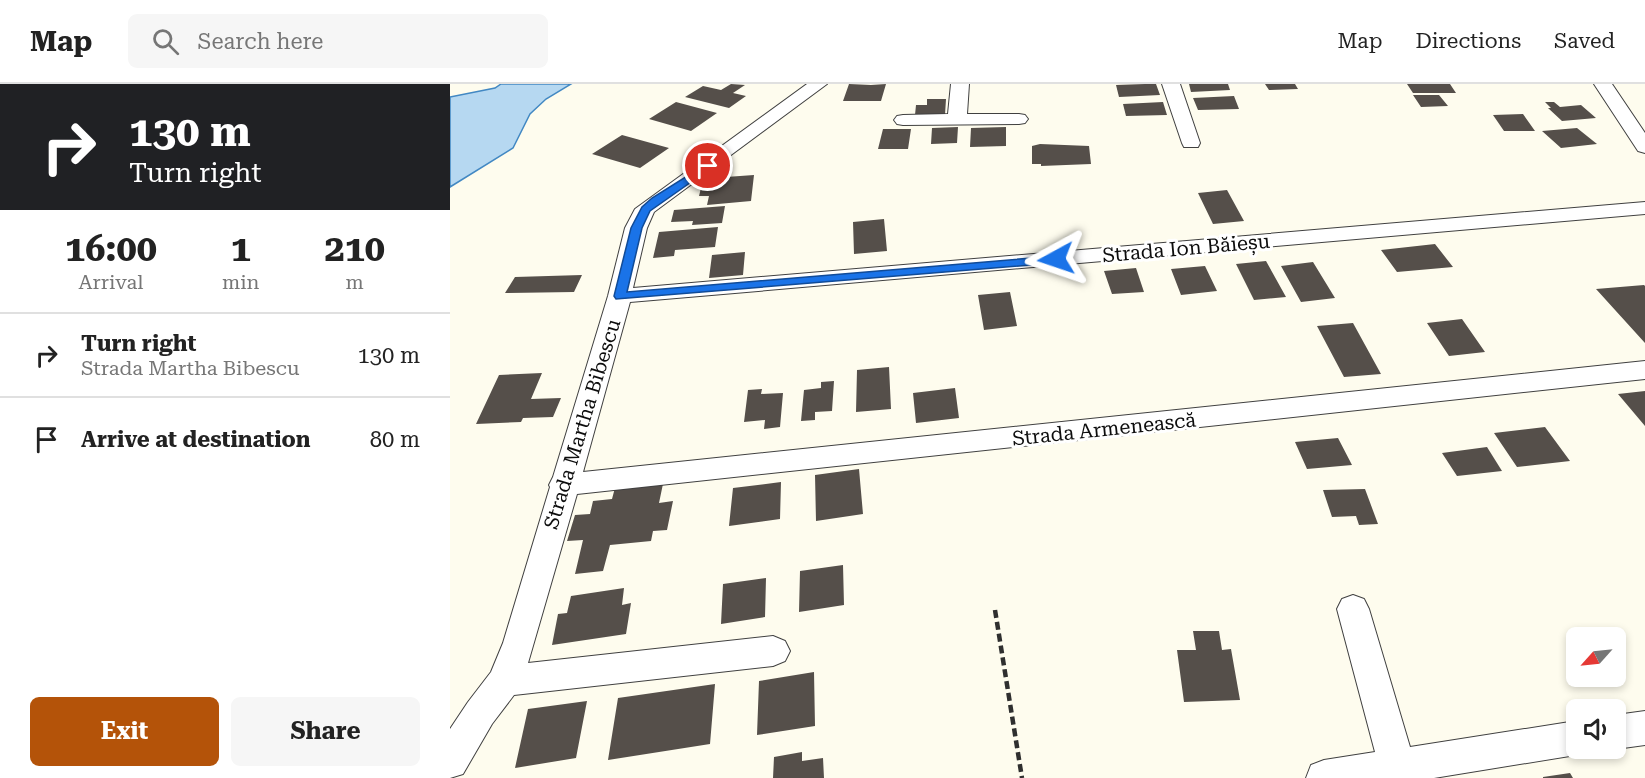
<!DOCTYPE html>
<meta charset="utf-8">
<style>
body{margin:0;font-family:"Roboto Serif",serif;background:#f6f6f6;color:#222;height:100vh;display:flex;flex-direction:column;font-size:22px;white-space:nowrap}
*{box-sizing:border-box;margin:0}
p{font-size:20px;color:#767676}
.icon{flex:none;width:33px;height:33px;fill:none;stroke:currentColor;stroke-width:2;stroke-linecap:round;stroke-linejoin:round}
.map{position:relative;flex:1;overflow:hidden}
.side{display:flex;flex-direction:column;background:#fff;width:450px}
.side>*{flex:none}
.hud{background:#202124;color:#fff;overflow:hidden}
.needle{width:39px;rotate:243deg}
.fabs{position:absolute;left:1116px;top:543px;display:grid;gap:12px}
.fabs a{display:grid;place-items:center;width:60px;height:60px;border-radius:9px;background:#fff;box-shadow:0 3px 9px #0003;font-size:30px}
.pin{position:absolute;display:grid;place-items:center;width:51px;height:51px;color:#fff;margin:-26px;border:3px solid #fff;border-radius:50%;box-shadow:0 2px 6px #0007}
.me{position:absolute;width:66px;margin:-33px;rotate:265deg;stroke-linejoin:round;filter:drop-shadow(0 0 4px #0008)}
.turn{display:flex;align-items:center;gap:21px;height:126px;padding:0 30px;font-size:27px}
.turn .icon{width:78px;height:78px;stroke-width:2.5}
.turn b{display:block;font-size:42px;line-height:51px}
.eta{display:flex;justify-content:space-evenly;align-items:center;height:102px;text-align:center}
.eta b{font-size:36px;font-weight:700;line-height:42px}
.action{display:flex;gap:12px;margin-top:auto;padding:12px 30px}
.action a{flex:1;height:69px;border-radius:9px;background:#b45309;color:#fff;font-size:24px;font-weight:700;line-height:69px;text-align:center}
.action a+a{background:#f6f6f6;color:#222}
ul{padding:0;list-style:none}
li{display:flex;align-items:center;gap:18px;height:84px;padding:0 30px;border-top:2px solid #e0e0e0}
li div{flex:1}
li b{display:block;font-size:22px}
li em{font-style:normal}
header{display:flex;align-items:center;gap:36px;box-sizing:border-box;height:84px;padding:0 30px;background:#fff;border-bottom:2px solid #e0e0e0}
header strong{font-size:28px}
nav{display:flex;gap:33px;margin-inline-start:auto;font-size:21px}
.search{width:420px;height:54px;background:#f6f6f6;display:flex;align-items:center;gap:15px;box-sizing:border-box;padding:0 21px;border-radius:9px;color:#767676;font-size:22px}
main{display:flex;flex:1;min-height:0}
.map>svg:first-child{display:block}
</style>
<header>
<strong>Map</strong>
<div class="search"><svg class="icon" aria-label="search" viewBox="0 0 24 24"><circle cx="10" cy="10" r="6"/><path d="M15 15l6 6"/></svg>Search here</div>
<nav><a>Map</a><a>Directions</a><a>Saved</a></nav>
</header>
<main>
<section class="side">
<div class="hud">
<div class="turn"><svg class="icon" aria-label="right" viewBox="0 0 24 24"><path d="M7 20v-9h11M14 6l5 5-5 5"/></svg><div><b>130 m</b>Turn right</div></div>
</div>
<div class="eta">
<div><b>16:00</b><p>Arrival</p></div>
<div><b>1</b><p>min</p></div>
<div><b>210</b><p>m</p></div>
</div>
<ul>
<li><svg class="icon" aria-label="right" viewBox="0 0 24 24"><path d="M7 20v-9h11M14 6l5 5-5 5"/></svg><div><b>Turn right</b><p>Strada Martha Bibescu</p></div><em>130 m</em></li>
<li><svg class="icon" aria-label="arrive" viewBox="0 0 24 24"><path d="M6 21V4h12l-3 4 3 4H6"/></svg><div><b>Arrive at destination</b></div><em>80 m</em></li>
</ul>
<div class="action"><a>Exit</a><a>Share</a></div>
</section>
<div class="map">
<svg width="1195" height="694" viewBox="0 0 1195 694">
<rect width="100%" height="100%" fill="#fefcee"/>
<!-- water -->
<path fill="#b6d8f1" stroke="#4288c3" stroke-width="1.5" d="M51,0H121L96,15L80,30L63,64L0,103V13L45,4Z"/>
<!-- building -->
<path fill="#554f4a" d="M281,0L295,1L283,9L296,12L279,24L235,13L253,2L271,6Z
M399,0L421,1L436,0L431,17H393Z
M695,0H706L710,11L669,13L666,1Z
M739,0H778L780,6L741,8Z
M815,0H845L848,5L819,6Z
M957,0H1000L1006,9H963Z
M963,11H989L998,22L971,23Z
M784,12L789,25L748,26L743,14Z
M477,15H496L495,31H465L466,21H477Z
M226,18L267,29L241,47L199,35Z
M713,18L717,31L676,32L673,20Z
M1095,18H1104L1110,23L1131,21L1146,34L1112,37L1098,24H1101Z
M1073,30L1085,47H1054L1043,31Z
M508,43L507,59L481,60L482,44Z
M556,43V62L520,63L521,44Z
M1127,44L1147,60L1111,64L1092,47Z
M433,45H461L458,65H428Z
M172,51L219,64L190,84L142,70Z
M590,60L639,62L641,80L591,82V80H582V62Z
M304,91L301,117L257,121L259,112H249L252,100L261,99L262,94Z
M777,106L794,137L763,140L748,109Z
M275,122L272,139L242,141L243,137L221,138L224,126Z
M434,135L437,167L404,170L403,138Z
M268,143L265,163L225,166L224,172L203,174L209,148Z
M985,160L1003,183L947,188L931,166Z
M295,168L293,191L259,194L262,171Z
M816,177L836,213L804,216L786,180Z
M863,178L885,214L851,218L831,182Z
M755,182L767,207L731,211L721,185Z
M686,184L694,208L662,210L654,187Z
M132,191L124,208L55,209L65,193Z
M1194,201L1195,202V259L1146,205Z
M560,208L567,242L534,246L528,211Z
M1012,235L1035,268L999,272L977,239Z
M903,239L931,290L894,293L867,242Z
M439,283L441,325L406,328L407,286Z
M92,289L81,315L111,314L103,333L73,334L71,338L26,340L49,291Z
M384,297L382,327L365,328V336L351,337L354,306L371,304V298Z
M505,304L509,334L466,339L463,309Z
M312,305L311,310L333,309L330,343L314,345L315,336L294,338L298,306Z
M1195,307V342L1168,310Z
M1095,343L1120,377L1067,383L1044,349Z
M888,354L902,381L857,385L845,358Z
M1037,363L1052,387L1007,392L992,369Z
M409,385L413,430L366,437L365,391Z
M214,395L209,419L223,417L217,446L203,447L201,457L160,461L153,487L125,490L133,456L117,457L125,431L140,430L143,417L162,415L166,400Z
M331,398L330,435L279,442L283,404Z
M915,405L928,440L909,441L906,432L882,433L873,406Z
M393,481L394,521L349,528L350,487Z
M316,494L315,533L271,540L273,500Z
M174,504L172,521L181,519L176,550L102,561L108,530L117,529L121,512Z
M743,547H769L772,566L781,565L790,616L734,618L727,566H746Z
M364,588L365,642L307,651L309,597Z
M265,600L260,660L158,676L168,614Z
M137,617L126,674L65,684L78,625Z
M352,668V677L373,674L374,694H323L324,673Z
M1120,689L1123,694H1093V693Z"/>
<g fill="none" stroke-linecap="round" stroke-linejoin="round">
<!-- street casing -->
<g stroke="#404040" stroke-width="2">
<path id="street" d="M357,0H377L204,128L197,144L183,204L1195,118V130L180,218L133,388L1195,277V295L127,410L78,579L323,552L335,557L340,567L335,577L323,582L64,611L42,640L13,690L0,694V645L18,618L41,588L53,559L100,403L99,401L103,393L158,212L175,144L185,125Z
M501,0H519L517,30H569L575,31L578,35L575,39L569,40L453,41L447,40L444,36L447,32L453,31L498,30Z
M712,0H730L750,59L748,63H734L732,59Z
M1144,0H1162L1195,49V69L1188,67Z
M903,511L914,515L919,525L960,663L1126,637V664L1139,666L1126,671L984,694H856L861,681L874,676L925,668L887,525L892,515Z
M1195,627V661L1166,665L1165,664L1166,631Z"/>
</g>
<!-- path -->
<path stroke="#2f2f2f" stroke-width="4.5" stroke-dasharray="8 4" stroke-linecap="butt" d="M545,526L572,694"/>
<!-- street -->
<use href="#street" fill="#fff" fill-rule="evenodd"/>
</g>
<!-- route -->
<path fill="#1a73e8" stroke="#114b97" stroke-width="1.5" d="M258,79L262,82L261,84L200,127L192,144L177,208L606,172L612,175L606,179L166,215L164,212L181,144L192,123L202,114Z"/>
<g text-anchor="middle" stroke-width="6" stroke-linejoin="round" paint-order="stroke">
<!-- street labels -->
<g font-size="20" fill="#0d0d0d" stroke="#fff">
<text transform="translate(736 164) rotate(-5)" y="7">Strada Ion Băieșu</text>
<text transform="translate(132 340) rotate(-73)" y="7">Strada Martha Bibescu</text>
<text transform="translate(654 345) rotate(-6)" y="7">Strada Armenească</text>
</g>
</g>
</svg>
<div class="fabs">
<a><svg class="needle" viewBox="-14 -14 28 28"><path d="M0-13l5 13h-10z" fill="#e53935"/><path d="M0 13l5-13h-10z" fill="#767676"/></svg></a>
<a><svg class="icon" aria-label="sound" viewBox="0 0 24 24"><path d="M4 9h4l5-4v14l-5-4H4zM17 9q2 3 0 6"/></svg></a>
</div>
<div class="pin" style="left:258px;top:82px;background:#d93025"><svg class="icon" aria-label="arrive" viewBox="0 0 24 24"><path d="M6 21V4h12l-3 4 3 4H6"/></svg></div>
<svg class="me" style="left:606px;top:175px" viewBox="-20 -20 40 40"><path d="M0-17L14 15 0 8-14 15z" fill="#1a73e8" stroke="#fff" stroke-width="4"/></svg>
</div>
</main>
